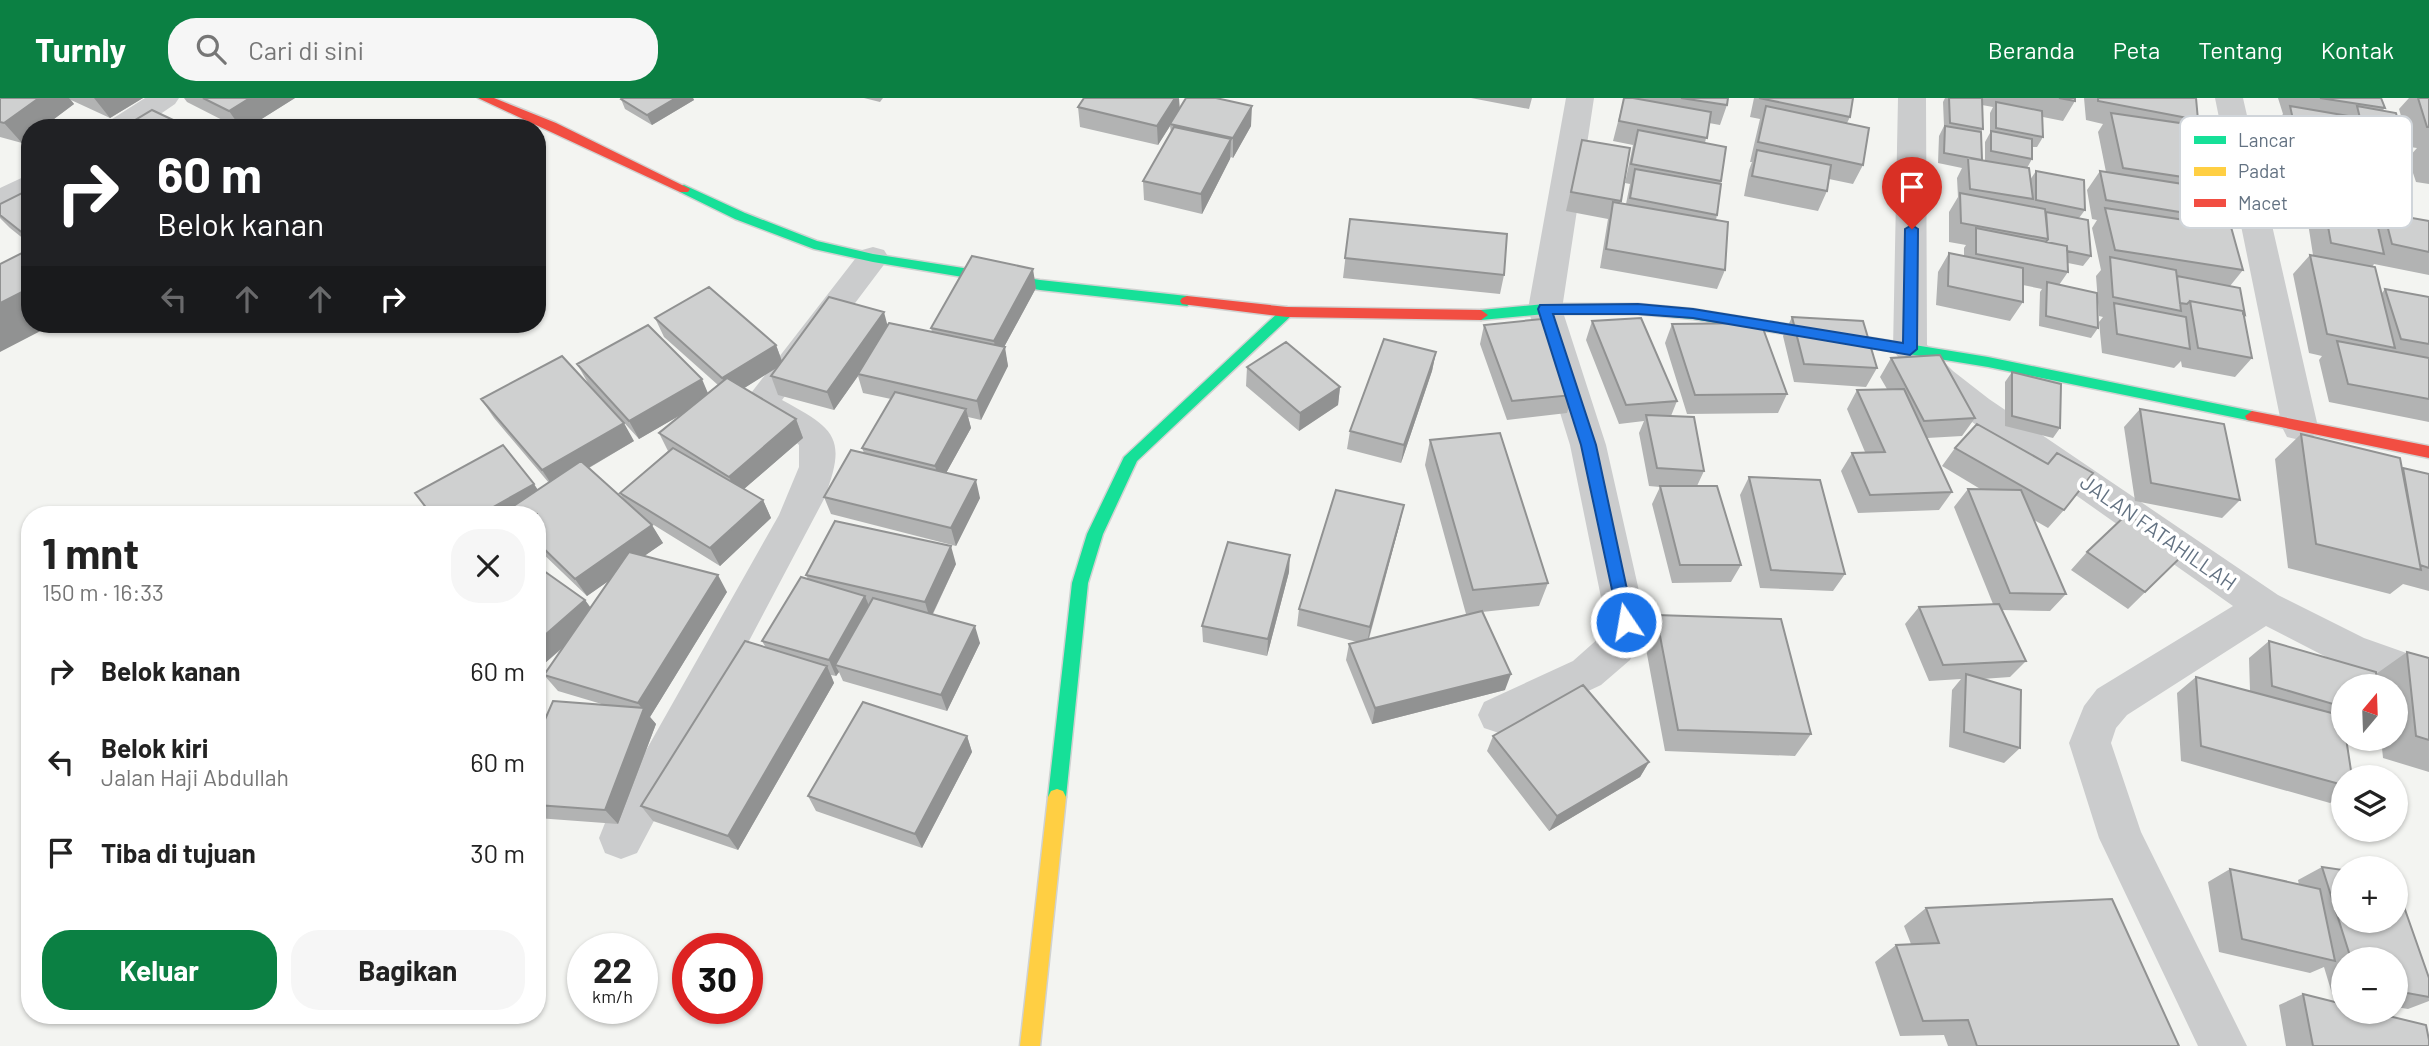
<!DOCTYPE html>
<html lang="id">
<meta charset="utf-8">
<style>
body{margin:0;font-family:Barlow,sans-serif;background:#f6f6f6;color:#222;height:100vh;display:flex;flex-direction:column;font-size:26px;white-space:nowrap}
*{box-sizing:border-box;margin:0}
p{font-size:23px;color:#767676}
.icon{flex:none;width:38px;height:38px;fill:none;stroke:currentColor;stroke-width:2;stroke-linecap:round;stroke-linejoin:round}
.map{position:relative;flex:1;overflow:hidden}
.sheet{position:absolute;left:21px;top:408px;width:525px;height:518px;display:flex;flex-direction:column;background:#fff;border-radius:28px;box-shadow:0 2px 5px #0004}
.sheet>*{flex:none}
.hud{position:absolute;left:21px;top:21px;width:525px;height:214px;border-radius:28px;box-shadow:0 2px 5px #0004;background:#202124;color:#fff;overflow:hidden}
.needle{width:46px;rotate:19deg}
.tools{position:absolute;left:2331px;top:576px;display:grid;gap:14px}
.tools a{display:grid;place-items:center;width:77px;height:77px;border-radius:50%;background:#fff;box-shadow:0 2px 5px #0004;font-size:35px}
.speed{position:absolute;left:567px;top:835px;display:flex;gap:14px;font-size:35px;font-weight:700;text-align:center}
.speed>*{display:grid;place-content:center;width:91px;height:91px;border-radius:50%;background:#fff;box-shadow:0 2px 5px #0004;line-height:1}
.speed small{font-size:18px;font-weight:400}
.speed .limit{border:10px solid #d22;background:#fff;color:#111}
.pin{position:absolute;display:grid;place-items:center;width:60px;height:60px;color:#fff;margin:-72px -30px;border-radius:50% 50% 50% 0;rotate:-45deg;box-shadow:0 0 7px #0007}
.pin .icon{rotate:45deg}
.me{position:absolute;width:77px;margin:-38px;rotate:348deg;stroke-linejoin:round;filter:drop-shadow(0 0 5px #0008)}
.turn{display:flex;align-items:center;gap:24px;height:147px;padding:0 21px;font-size:32px}
.turn .icon{width:91px;height:91px;stroke-width:2.5}
.turn b{display:block;font-size:49px;line-height:60px}
.lanes{display:flex;align-items:center;height:66px;padding:0 21px;background:#0003;justify-content:center;gap:35px;direction:ltr}
.lanes .off{opacity:.35}
.round{display:grid;place-items:center;flex:none;width:74px;height:74px;border-radius:28px;background:#f6f6f6}
.head{display:flex;align-items:center;justify-content:space-between;height:119px;padding:0 21px}
h1{font-size:42px;font-weight:700;line-height:52px}
.primary-button{display:flex;gap:14px;margin-top:auto;padding:14px 21px}
.primary-button a{flex:1;height:80px;border-radius:28px;background:#0b8043;color:#fff;font-size:28px;font-weight:700;line-height:80px;text-align:center}
.primary-button a+a{background:#f6f6f6;color:#222}
ul{padding:0;list-style:none}
li{display:flex;align-items:center;gap:21px;height:91px;padding:0 21px}
li div{flex:1}
li b{display:block;font-size:26px}
li em{font-style:normal}
header{display:flex;align-items:center;gap:42px;box-sizing:border-box;height:98px;padding:0 35px;background:#0b8043;color:#fff}
header strong{font-size:33px}
nav{display:flex;gap:38px;margin-inline-start:auto;font-size:24px}
.search{width:490px;height:63px;background:#f6f6f6;display:flex;align-items:center;gap:18px;box-sizing:border-box;padding:0 24px;border-radius:28px;color:#767676;font-size:26px}
.map>svg:first-child{display:block}
</style>
<header>
<strong>Turnly</strong>
<div class="search"><svg class="icon" aria-label="search" viewBox="0 0 24 24"><circle cx="10" cy="10" r="6"/><path d="M15 15l6 6"/></svg>Cari di sini</div>
<nav><a>Beranda</a><a>Peta</a><a>Tentang</a><a>Kontak</a></nav>
</header>
<div class="map">
<svg width="2429" height="948" viewBox="0 0 2429 948">
<rect width="100%" height="100%" fill="#f3f4f1"/>
<g fill="none" stroke-linecap="round" stroke-linejoin="round">
<!-- fast casing -->
<g stroke="#d0d2d1" stroke-width="3">
<path id="fast" d="M684,87L745,115L817,143L873,156L1040,182L1187,198L1194,203L1187,208L1040,192L873,164L814,151L735,121L680,94V88Z
M1545,206H1638L1693,211L1988,259L2252,313L2259,318L2252,323L1988,269L1693,221L1638,216H1545L1481,222L1474,217L1481,212Z
M1287,209L1294,214L1292,217L1137,363L1103,436L1088,485L1066,699L1063,705L1057,707L1051,705L1048,699L1072,485L1087,436L1124,359L1282,211Z"/>
</g>
<!-- slow casing -->
<g stroke="#d0d2d1" stroke-width="3">
<path id="slow" d="M1057,691L1063,693L1066,699L1040,948H1020L1048,699L1051,693Z"/>
</g>
<!-- jam casing -->
<g stroke="#d0d2d1" stroke-width="3">
<path id="jam" d="M478,0H494L556,25L690,91L688,94H680Z
M1187,198L1287,209L1481,212L1488,217L1481,222L1287,219L1182,206L1180,203L1182,200Z
M2252,313L2429,348V360L2247,322L2245,318Z"/>
</g>
<!-- street -->
<path fill="#cbcccd" fill-rule="evenodd" d="M145,0H179L175,6L140,30H104L109,23Z
M1566,0H1594L1562,211L1606,347L1646,524L1630,562L1601,587L1499,635L1484,630L1478,617L1484,604L1573,563L1600,539L1606,524L1570,347L1528,211Z
M1898,0H1926L1927,247L1953,273L1989,301L2278,497L2364,540L2429,563V599L2336,564L2266,528L2127,617L2116,630L2111,645L2141,734L2247,948H2198L2099,740L2069,645L2084,608L2097,591L2233,508L1965,319C1940,300 1909,279 1893,251Z
M2215,0H2243L2318,329L2313,339L2300,342L2287,339L2282,329Z
M30,76V99L0,113V90Z
M873,149L884,152L889,160L782,302C835,331 848,339 824,401L637,755L621,761L605,755L599,740L605,725L779,417L799,369V347C783,329 756,327 744,306L748,299L862,152Z"/>
<!-- fast -->
<use href="#fast" fill="#16e098" fill-rule="evenodd"/>
<!-- slow -->
<use href="#slow" fill="#ffcf43" fill-rule="evenodd"/>
<!-- jam -->
<use href="#jam" fill="#f24e42" fill-rule="evenodd"/>
</g>
<!-- wall -->
<path fill="#b2b3b3" fill-rule="evenodd" d="M0,0H143L110,20L71,2L74,6L42,30H30L22,45L0,39Z
M184,0H295L247,30H238L187,4Z
M622,0H693L694,2L652,27L625,11L621,1Z
M864,0H883L880,4Z
M1471,0H1532L1529,11Z
M1624,0H1728L1727,7L1720,27L1709,25L1705,45L1721,83L1717,117L1716,122L1725,172L1717,191L1600,170L1608,121L1566,113L1582,42L1621,103L1620,105L1626,106L1630,86L1625,85L1633,47L1613,43Z
M1754,0H1853L1850,19L1847,25L1863,67L1853,86L1829,81L1827,93L1818,113L1744,98L1749,72L1752,64H1750L1760,21L1750,19Z
M1945,0H2075V3L2063,23L2043,19V39L2037,49H2032V61L2027,70L2030,82L2036,73L2085,112L2079,120L2091,158L2083,168L2068,165V174L2059,187L2098,230L2091,240L2039,228L2040,194L2042,191L2023,187V204L2010,223L1936,207L1938,174L1949,155L1964,158V150L1966,147L1949,144V114L1958,99L1957,80L1962,70L1938,65L1939,38L1944,28L1943,4ZM1982,7L1993,9L1990,15V35L1985,44V63H1982L1981,34L1983,31Z
M2084,0H2196L2198,22L2195,27L2223,85L2218,91L2235,123L2230,129L2243,172L2230,188L2245,217L2244,219L2252,260L2235,279L2182,269L2181,263L2174,270L2102,255L2099,224L2103,219L2099,218L2096,178L2101,172L2092,130L2097,122L2092,121L2087,92L2100,73L2106,74L2098,34L2103,26L2086,22Z
M2278,0H2381L2385,10L2382,13L2407,55L2390,75L2362,69L2365,81L2356,92L2299,81L2294,60L2296,57L2280,54L2274,27L2283,16Z
M2409,0H2429V86L2416,84L2408,60L2417,50L2410,49L2399,11Z
M1078,9L1180,11L1251,28L1233,60L1231,59L1202,116L1144,102L1143,83L1171,34L1170,28L1158,47L1080,29Z
M30,91V146L10,130L0,120V106Z
M2324,106L2376,123L2384,115L2429,123V177L2374,166L2372,169L2382,195L2385,191L2429,199V324L2329,304L2319,262L2322,258L2309,255L2293,176L2310,157H2313L2308,125Z
M1350,121L1504,177L1500,196L1343,180Z
M1036,190L1004,249L1008,268L981,322L968,319L971,330L946,375L980,400L956,448L831,416L824,399L864,355L862,350L891,301L863,295L858,278L834,312L778,297L771,278L777,269L744,290L796,321L803,340L744,391L763,402L771,420L720,468L649,424L663,445L644,458L727,494L650,619L656,626L618,726L537,720V640L605,607L558,593L544,577L565,548L537,572V468L585,502L591,510L610,482L587,498L537,450V416H431L538,392L549,385L494,320L481,301L634,343L589,370L624,402L620,395L668,353L659,335L682,316L639,341L588,285L577,266L708,295L718,287L664,239L655,220L776,247L782,263L888,226L932,234L931,230Z
M1792,219L1877,270L1866,289L1794,284L1783,238Z
M1592,223L1677,303L1671,318L1704,373L1697,388L1741,467L1731,484L1672,485L1652,406L1660,389L1649,388L1639,335L1644,323L1619,326L1586,242Z
M1672,226L1787,296L1778,315L1687,316L1665,245Z
M1484,227L1573,297L1567,315L1507,322L1480,246Z
M1436,254L1432,273L1401,365L1347,351L1350,333Z
M1891,260L1975,320L1962,338L1927,340L1952,394L1939,412L1858,415L1841,373L1852,355L1865,354L1847,311L1857,292L1887,291L1880,279Z
M1247,269L1340,289L1338,307L1299,333L1246,288Z
M2012,274L2060,330L2053,340L2005,328V284Z
M2140,311L2240,402L2222,420L2135,403L2124,329Z
M2301,336L2402,371L2403,370L2429,376V493L2403,486L2390,496L2288,470L2275,361Z
M1430,342L1548,485L1539,508L1482,514L1505,592L1372,626L1346,562L1349,546L1357,544L1297,528L1299,511L1400,425L1369,541L1476,515L1466,516L1425,367Z
M1955,350L2064,412L2048,430L2034,422L2066,496L2050,513L2002,512L2026,563L2010,579L1982,581L2020,650L2004,665L1949,649L1952,592L1961,581L1929,583L1905,526L1919,509L1993,506L1954,409L1968,391L1982,392L1942,368Z
M1749,379L1845,476L1833,493L1760,490L1740,397Z
M2087,454H2186L2128,511L2071,472Z
M956,466L933,516L980,545L947,613L843,583L839,574L836,578L831,577L834,585L738,752L653,723L641,708L766,550L762,543L808,481L806,477Z
M1289,474L1267,558L1203,544L1202,528Z
M1656,517L1811,636L1795,658L1665,653L1644,540Z
M2269,543L2376,576L2407,554L2429,560V674L2383,660L2381,640H2396V588H2343V697L2330,705L2181,663L2177,595L2196,579L2250,593L2249,560Z
M967,638L972,654L922,750L816,713L808,698Z
M1493,638L1649,664L1640,679L1549,733L1487,653Z
M2322,769L2429,880V903L2408,911L2396,909V861H2343V901L2333,899L2324,869L2310,875L2219,854L2208,784L2230,771L2299,787L2298,782Z
M1926,810L2179,948H1948L1944,937L1900,938L1875,864L1896,847L1911,846L1904,828Z
M2303,896L2429,948H2286L2279,907Z"/>
<!-- shaded-wall -->
<path fill="#919292" d="M39,0H69L74,6L42,30H30V39L22,45L4,25Z
M94,0H143L110,20Z
M250,0H295L247,30H241L229,13Z
M676,0H693L694,2L652,27L647,17Z
M1175,0H1179L1180,13L1170,26V28L1158,47L1157,28Z
M1252,8L1251,28L1233,60V40Z
M1231,41L1230,61L1202,116L1201,96Z
M1033,171L1036,190L997,262L994,243Z
M30,190V226H54L0,254V205Z
M884,214L889,233L858,276V278L834,312L827,294Z
M776,247L783,266L730,299L722,280Z
M1005,249L1008,268L981,322L977,303Z
M1436,254L1432,273L1401,365L1404,347Z
M702,281L710,300L639,341L629,323Z
M1340,289L1338,307L1299,333L1300,315Z
M966,311L971,330L940,386L935,368Z
M796,321L803,340L737,397L729,379Z
M624,325L634,343L554,390L542,372Z
M976,382L980,400L956,448L951,430Z
M534,386L546,404L506,413L508,416H481Z
M763,402L771,420L720,468L710,450Z
M1404,407L1400,425L1367,546L1370,529Z
M652,427L663,445L587,498L575,481Z
M951,448L956,466L930,521L925,504Z
M1290,457L1289,474L1267,558L1268,541Z
M718,477L727,494L650,619L656,626L618,726L605,712L643,612L638,605Z
M865,498L872,515L835,567L839,574L836,578L829,562Z
M585,502L597,519L537,572V544Z
M975,528L980,545L947,613L941,597Z
M827,568L834,585L738,752L728,738Z
M1511,576L1505,592L1372,626L1375,610Z
M967,638L972,654L922,750L915,736Z
M1649,664L1640,679L1549,733L1557,718Z"/>
<!-- building -->
<path fill="#cfd0d0" stroke="#919292" stroke-width="2" d="M0,0H39L4,25L0,24Z
M203,0H250L229,13Z
M622,0H676L647,17L621,1Z
M1084,0H1175L1157,28L1078,9Z
M1186,0H1216L1252,8L1233,40L1170,26Z
M1624,0H1633L1711,14L1707,40L1619,23Z
M1681,0H1728L1727,7Z
M1759,0H1853L1850,19Z
M1949,0H1982L1983,31L1950,25Z
M2059,0H2075V3Z
M2098,0H2196L2198,22L2098,3Z
M2320,0H2381L2385,10Z
M2418,0H2429V29H2427Z
M1996,4L2042,13L2043,39L1996,30Z
M1766,8L1869,30L1863,67L1758,44Z
M2290,8L2360,20L2357,8L2396,15L2407,55L2296,35Z
M152,12L190,30H122Z
M2111,15L2207,29L2223,85L2123,70Z
M1945,28L1981,34L1982,62L1944,55Z
M1174,29L1231,41L1201,96L1143,83Z
M1638,32L1726,49L1721,83L1631,66Z
M1991,33L2032,41V61L1991,53Z
M1582,42L1630,50L1621,103L1571,94Z
M1757,52L1831,67L1827,93L1752,78Z
M1968,60L2029,70L2033,101L1970,91Z
M1635,71L1721,86L1717,117L1630,100Z
M2036,73L2084,82L2085,112L2036,102Z
M2100,73L2227,93L2235,123L2106,102Z
M30,91V139L29,140L0,117V106Z
M1960,95L2045,111L2048,141L1961,125Z
M1613,104L1728,124L1725,172L1606,151Z
M2324,106L2375,116L2384,156L2331,145Z
M2105,110L2231,129L2243,172L2115,152Z
M2046,114L2088,122L2091,158L2067,153V148L2046,144L2048,141Z
M2384,115L2429,123V154L2392,146Z
M1350,121L1507,136L1504,177L1345,160Z
M1976,130L2067,148L2068,174L1976,156Z
M30,151V190L0,205V166Z
M1949,155L2023,170V204L1948,188Z
M2310,157L2375,169L2395,250L2327,236Z
M972,158L1033,171L994,243L931,230Z
M2110,159L2176,172L2181,213L2113,199Z
M2177,178L2240,190L2245,217L2243,216V213L2190,203L2187,206L2180,205Z
M2047,184L2097,195L2098,230L2046,218Z
M709,189L776,247L722,280L655,220Z
M2385,191L2429,199V246L2401,241Z
M829,199L884,214L827,294L771,278Z
M2190,203L2243,213L2252,260L2198,250Z
M2114,205L2186,219L2190,251L2117,236Z
M1792,219L1863,223L1877,270L1804,266Z
M1641,220L1677,303L1626,307L1592,223Z
M1542,221L1573,297L1512,303L1484,227Z
M889,225L1005,249L977,303L858,276Z
M1761,225L1787,296L1695,297L1672,226Z
M648,227L702,281L629,323L577,266Z
M1384,241L1436,254L1404,347L1350,333Z
M2337,243L2429,260V301L2348,286Z
M1286,244L1340,289L1300,315L1247,269Z
M1940,257L1975,320L1924,323L1891,260Z
M562,258L624,325L542,372L481,301Z
M2012,274L2061,286L2060,330L2012,318Z
M727,280L796,321L729,379L659,335Z
M1904,291L1952,394L1870,397L1852,355L1885,354L1857,292Z
M895,294L966,311L935,368L862,350Z
M2140,311L2224,326L2240,402L2151,385Z
M1646,317L1694,319L1704,373L1657,370Z
M1977,326L2048,366L2057,355L2093,375L2064,412L1955,350Z
M1500,335L1548,485L1473,492L1430,342Z
M2301,336L2400,360L2421,472L2316,446Z
M503,347L534,386L481,416H431L415,395Z
M673,350L763,402L710,450L620,395Z
M851,352L976,382L951,430L824,399Z
M581,363L652,427L575,481L537,444V416H509L506,413Z
M2403,370L2429,376V470L2420,467Z
M1749,379L1820,382L1845,476L1771,472Z
M1660,388H1717L1741,467H1680Z
M1968,391L2021,392L2066,496L2010,495Z
M1336,392L1404,407L1370,529L1299,511Z
M2127,416L2186,454L2145,494L2087,454Z
M835,423L951,448L925,504L806,477Z
M1228,444L1290,457L1268,541L1202,528Z
M629,454L718,477L638,605L544,577Z
M537,468L585,502L537,544Z
M801,479L865,498L829,562L762,543Z
M873,500L975,528L941,597L835,567Z
M1999,506L2026,563L1943,567L1919,509Z
M1482,513L1511,576L1375,610L1349,546Z
M1656,517L1781,521L1811,636L1678,632Z
M745,543L827,568L728,738L641,708Z
M2269,543L2376,574L2377,588H2343V609L2272,588Z
M2407,554L2429,560V642L2416,638Z
M1966,576L2021,592L2020,650L1964,634Z
M2196,579L2343,618V640H2346L2352,679H2343V687L2201,648Z
M1583,587L1649,664L1557,718L1493,638Z
M553,603L644,610L605,712L537,707V640Z
M863,604L967,638L915,736L808,698Z
M2322,769L2343,772V822H2396V786L2429,880V899L2396,893V861H2351Z
M2230,771L2320,791L2335,863L2242,841Z
M2112,801L2179,948H1977L1968,922L1923,923L1896,847L1939,845L1926,810Z
M2303,896L2343,906V914H2372L2426,927L2429,942V948H2313Z"/>
<!-- route -->
<path fill="#1a73e8" stroke="#114b97" stroke-width="2" d="M1912,127L1918,131L1917,251L1910,257L1693,220L1638,216H1553L1596,347L1634,524L1631,529H1620L1581,347L1538,211L1540,207L1638,206L1693,211L1903,245L1905,131Z"/>
<g text-anchor="middle" stroke-width="7" stroke-linejoin="round" paint-order="stroke">
<!-- street labels -->
<g font-size="21" fill="#637282" stroke="#fff">
<text transform="translate(2158 435) rotate(35)" y="7">JALAN FATAHILLAH</text>
</g>
</g>
<!-- legend -->
<rect x="2180" y="18" width="232" height="112" rx="10" fill="#fff" stroke="#d0d5da" stroke-width="2"/>
<rect x="2194" y="38" width="32" height="8" fill="#16e098"/>
<rect x="2194" y="69" width="32" height="9" fill="#ffcf43"/>
<rect x="2194" y="101" width="32" height="8" fill="#f24e42"/>
<g font-size="19" fill="#637282">
<text x="2238" y="49">Lancar</text>
<text x="2238" y="80">Padat</text>
<text x="2238" y="112">Macet</text>
</g>
</svg>
<div class="tools">
<a><svg class="needle" viewBox="-14 -14 28 28"><path d="M0-13l5 13h-10z" fill="#e53935"/><path d="M0 13l5-13h-10z" fill="#767676"/></svg></a>
<a><svg class="icon" aria-label="layers" viewBox="0 0 24 24"><path d="M12 4l9 5-9 5-9-5zM3 14l9 5 9-5"/></svg></a>
<a>+</a>
<a>−</a>
</div>
<div class="speed"><div>22<small>km/h</small></div><div class="limit">30</div></div>
<div class="pin" style="left:1912px;top:131px;background:#d93025"><svg class="icon" aria-label="arrive" viewBox="0 0 24 24"><path d="M6 21V4h12l-3 4 3 4H6"/></svg></div>
<svg class="me" style="left:1626px;top:524px" viewBox="-20 -20 40 40"><circle r="17" fill="#1a73e8" stroke="#fff" stroke-width="3"/><path d="M0-11L8 9 0 5-8 9z" fill="#fff"/></svg>
<div class="hud">
<div class="turn"><svg class="icon" aria-label="right" viewBox="0 0 24 24"><path d="M7 20v-9h11M14 6l5 5-5 5"/></svg><div><b>60 m</b>Belok kanan</div></div>
<div class="lanes"><svg class="icon off" aria-label="left" viewBox="0 0 24 24"><path d="M17 20v-9H6M10 6l-5 5 5 5"/></svg><svg class="icon off" aria-label="ahead" viewBox="0 0 24 24"><path d="M12 20V5M6 11l6-6 6 6"/></svg><svg class="icon off" aria-label="ahead" viewBox="0 0 24 24"><path d="M12 20V5M6 11l6-6 6 6"/></svg><svg class="icon" aria-label="right" viewBox="0 0 24 24"><path d="M7 20v-9h11M14 6l5 5-5 5"/></svg></div>
</div>
<section class="sheet">
<div class="head"><div><h1>1 mnt</h1><p>150 m · 16:33</p></div><a class="round"><svg class="icon" aria-label="close" viewBox="0 0 24 24"><path d="M6 6l12 12M18 6L6 18"/></svg></a></div>
<ul>
<li><svg class="icon" aria-label="right" viewBox="0 0 24 24"><path d="M7 20v-9h11M14 6l5 5-5 5"/></svg><div><b>Belok kanan</b></div><em>60 m</em></li>
<li><svg class="icon" aria-label="left" viewBox="0 0 24 24"><path d="M17 20v-9H6M10 6l-5 5 5 5"/></svg><div><b>Belok kiri</b><p>Jalan Haji Abdullah</p></div><em>60 m</em></li>
<li><svg class="icon" aria-label="arrive" viewBox="0 0 24 24"><path d="M6 21V4h12l-3 4 3 4H6"/></svg><div><b>Tiba di tujuan</b></div><em>30 m</em></li>
</ul>
<div class="primary-button"><a>Keluar</a><a>Bagikan</a></div>
</section>
</div>
